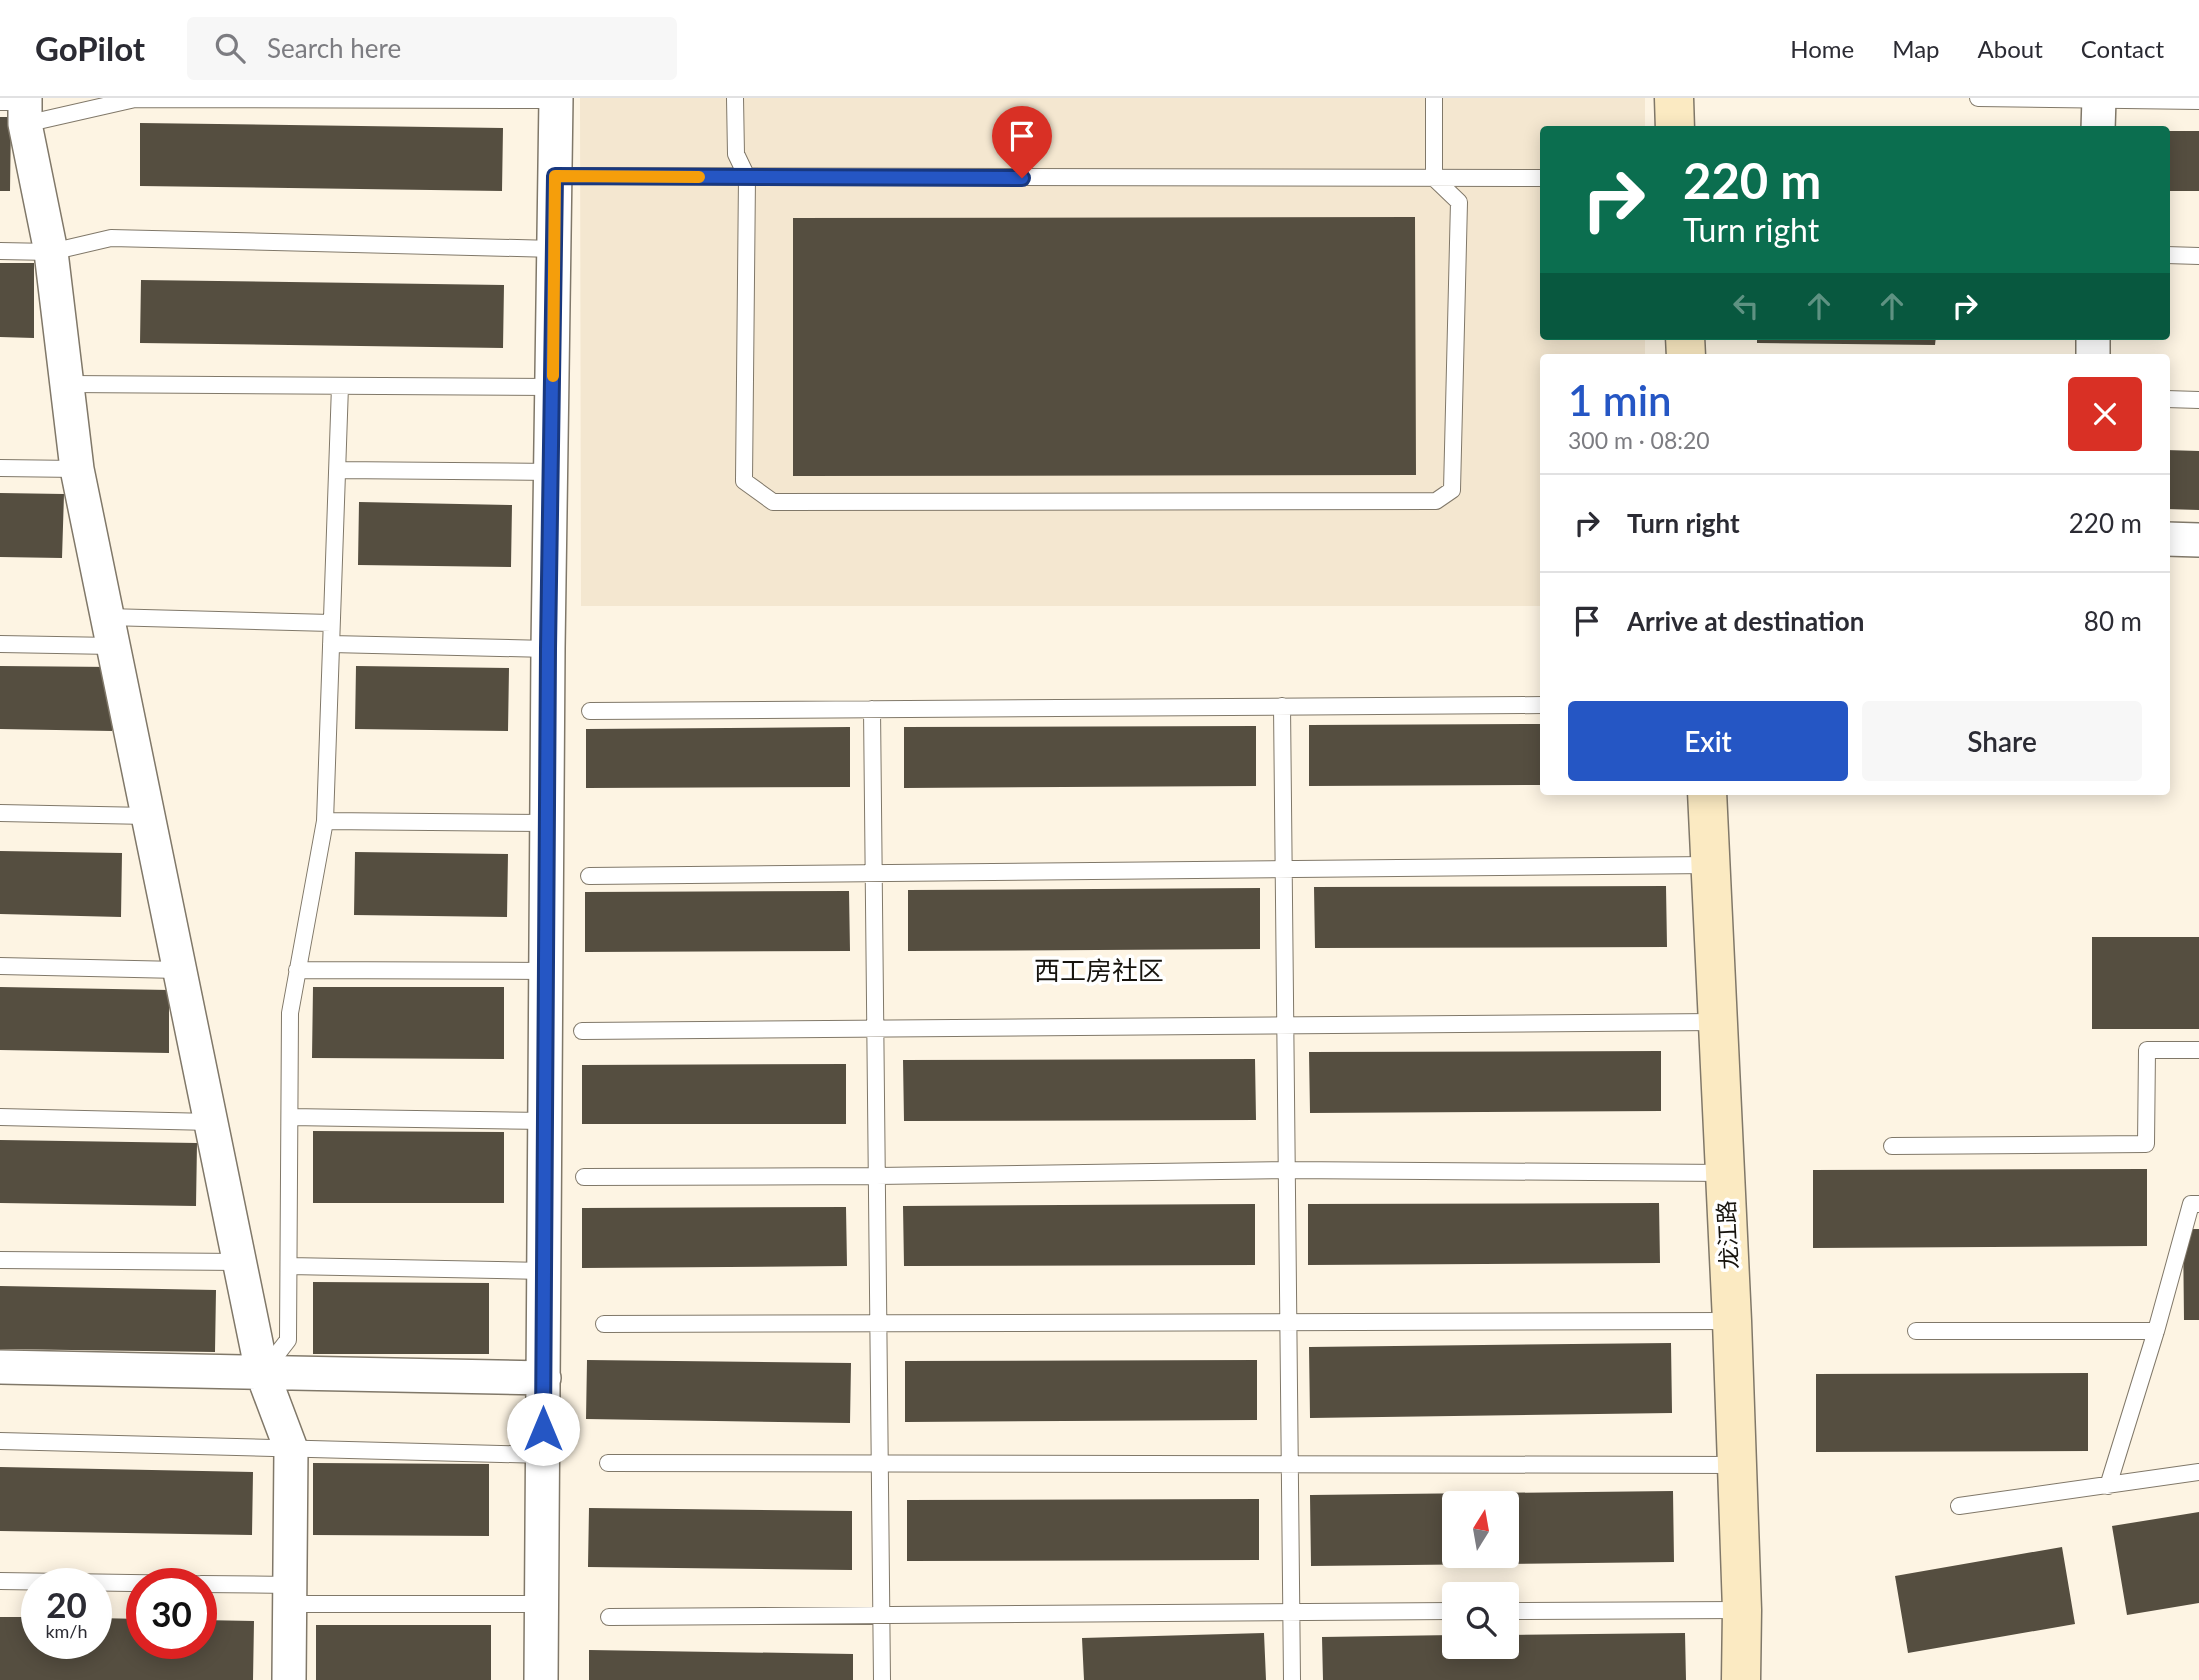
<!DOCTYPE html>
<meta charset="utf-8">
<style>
body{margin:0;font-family:Lato,"Noto Sans SC",sans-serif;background:#f7f7f7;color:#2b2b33;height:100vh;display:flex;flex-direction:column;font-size:26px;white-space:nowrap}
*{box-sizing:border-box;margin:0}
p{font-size:23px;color:#7c7c81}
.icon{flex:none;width:38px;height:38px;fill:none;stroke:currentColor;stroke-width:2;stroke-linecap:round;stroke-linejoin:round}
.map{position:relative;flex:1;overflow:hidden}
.details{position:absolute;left:1540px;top:256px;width:630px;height:441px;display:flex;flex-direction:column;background:#fff;border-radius:7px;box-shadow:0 4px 18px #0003}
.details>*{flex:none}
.guide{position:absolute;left:1540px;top:28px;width:630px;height:214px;border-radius:7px;box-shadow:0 4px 18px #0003;background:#0b6e4f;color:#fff;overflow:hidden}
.needle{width:46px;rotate:11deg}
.fabs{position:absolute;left:1442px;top:1393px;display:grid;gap:14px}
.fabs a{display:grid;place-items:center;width:77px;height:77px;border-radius:7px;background:#fff;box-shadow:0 4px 18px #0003;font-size:35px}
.speed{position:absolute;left:21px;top:1470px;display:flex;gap:14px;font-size:35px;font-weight:700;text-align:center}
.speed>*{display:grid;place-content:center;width:91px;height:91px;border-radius:50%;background:#fff;box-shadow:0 4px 18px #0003;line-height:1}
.speed small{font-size:18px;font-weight:400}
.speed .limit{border:10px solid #d22;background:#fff;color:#111}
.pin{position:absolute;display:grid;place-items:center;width:60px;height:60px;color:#fff;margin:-72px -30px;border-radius:50% 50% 50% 0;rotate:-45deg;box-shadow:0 0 7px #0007}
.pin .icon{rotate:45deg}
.me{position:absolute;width:77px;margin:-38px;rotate:0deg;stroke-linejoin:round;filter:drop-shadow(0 0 5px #0008)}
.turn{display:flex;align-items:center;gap:24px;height:147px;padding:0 28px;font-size:32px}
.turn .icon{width:91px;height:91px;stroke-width:2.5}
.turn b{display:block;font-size:49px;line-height:60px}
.lanes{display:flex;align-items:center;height:66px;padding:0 28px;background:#0003;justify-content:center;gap:35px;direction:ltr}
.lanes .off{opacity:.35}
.round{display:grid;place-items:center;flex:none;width:74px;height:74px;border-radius:7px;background:#f7f7f7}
.head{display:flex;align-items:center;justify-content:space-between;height:119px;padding:0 28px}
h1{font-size:42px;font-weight:600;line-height:52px;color:#2556c4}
.action{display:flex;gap:14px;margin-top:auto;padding:14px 28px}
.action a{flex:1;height:80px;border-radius:7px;background:#2556c4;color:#fff;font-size:28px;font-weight:600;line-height:80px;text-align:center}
.action a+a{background:#f7f7f7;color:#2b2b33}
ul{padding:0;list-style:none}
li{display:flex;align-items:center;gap:21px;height:98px;padding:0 28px;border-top:2px solid #e1e1e2}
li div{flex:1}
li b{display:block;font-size:26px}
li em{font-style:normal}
header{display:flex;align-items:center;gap:42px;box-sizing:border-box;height:98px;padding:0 35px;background:#fff;border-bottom:2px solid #e1e1e2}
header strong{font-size:33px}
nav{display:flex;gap:38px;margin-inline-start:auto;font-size:24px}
.search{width:490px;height:63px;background:#f7f7f7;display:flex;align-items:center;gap:18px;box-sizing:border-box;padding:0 24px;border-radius:7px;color:#7c7c81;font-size:26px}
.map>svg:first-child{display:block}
</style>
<header>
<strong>GoPilot</strong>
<div class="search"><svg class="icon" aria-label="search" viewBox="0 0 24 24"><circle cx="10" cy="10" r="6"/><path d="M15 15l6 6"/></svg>Search here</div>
<nav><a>Home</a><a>Map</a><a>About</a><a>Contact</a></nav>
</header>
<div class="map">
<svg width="2199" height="1582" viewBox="0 0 2199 1582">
<rect width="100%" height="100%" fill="#fdf4e3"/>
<!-- built -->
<path fill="#f4e7d0" d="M580,0H1645V31L1544,32V238H1645V259H1544L1543,508H581Z"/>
<!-- building -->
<path fill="#554e40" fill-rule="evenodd" d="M0,19H11L10,93H0Z
M140,25L503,30L502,93L140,88Z
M1758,29H1787V32H1758Z
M2166,33H2199V93H2166Z
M1415,119L1416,377L793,378V120Z
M0,165H34V240L0,239Z
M141,182L504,187L503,250L140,245Z
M1757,238H1936L1935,247L1757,245Z
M2166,352L2199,353V412L2166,411Z
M0,395L64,396L62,460L0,459Z
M359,404L512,407L511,469L358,467Z
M0,568L113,569L112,633L0,631Z
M356,568L509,570L508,633L355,631Z
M1544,626V687L1309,688V627Z
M1256,628V688L904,690V629Z
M850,629V689L586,690V631Z
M0,753L122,755L121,819L0,816Z
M355,754L508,756L507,819L354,817Z
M1666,788L1667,849L1315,850L1314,789Z
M1260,790V851L908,853V792Z
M849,793L850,853L585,854V794Z
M2092,839H2199V931H2092Z
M0,889L169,892V955L0,952Z
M313,889H504V961L312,960Z
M1661,953V1013L1310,1015L1309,954Z
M1255,961L1256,1022L904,1023L903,962Z
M846,966V1026H582V967Z
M313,1033L504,1034V1105H313Z
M0,1042L197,1045L196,1108L0,1105Z
M2147,1071V1148L1813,1150V1072Z
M1659,1105L1660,1165L1308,1167V1106Z
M1255,1106V1167L904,1168L903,1108Z
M846,1109L847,1168L582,1170V1110Z
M2183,1131H2199V1222H2184Z
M313,1184L489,1185V1256H313Z
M0,1188L216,1192L215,1254L0,1251Z
M1671,1245L1672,1315L1310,1320L1309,1249Z
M587,1262L851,1265L850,1325L586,1321Z
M1257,1262V1322L905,1324V1263Z
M2088,1275V1353L1816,1354V1276Z
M313,1365L489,1366V1438L313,1437Z
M0,1369L253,1374L252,1437L0,1433Z
M1673,1393L1674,1464L1311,1468L1310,1397ZM1454,1405H1507V1458H1454Z
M1259,1401V1462L907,1463V1402Z
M589,1410L852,1413V1472L588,1469Z
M2199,1414V1505L2127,1517L2112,1428Z
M2062,1449L2075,1526L1908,1555L1895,1478Z
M0,1519H37V1545H96V1520L142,1521V1545H201V1522L254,1523L253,1582H0Z
M316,1527H491V1582H316Z
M1264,1535L1266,1582H1084L1082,1540Z
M1685,1535L1686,1582H1323L1322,1539L1454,1537V1549H1507V1537Z
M589,1552L853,1556V1582H589Z"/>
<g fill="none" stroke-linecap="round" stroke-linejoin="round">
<!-- lane casing -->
<g stroke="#807869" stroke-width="18">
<path id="lane" d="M735,0L736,56L747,79L744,383L773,404L1436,403L1452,392L1459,104L1434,80V0
M1978,0L2199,3
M0,4H26
M25,26L135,1L556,2
M555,78L1544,80
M0,153L51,154L111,140L554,151
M2166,157L2199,158
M68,286L553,289
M2166,301L2199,302
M0,370L77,371
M337,372L551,374
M107,519L331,525
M0,546L113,548
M331,546L548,551
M1282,608L1292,1582
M872,611L882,1582
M590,613L1544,607
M0,715L148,718
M325,723L547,725
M589,778L1710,767
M0,868L179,872
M297,872L547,873
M582,933L1717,924
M0,1019L211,1024
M290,1019L546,1023
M1892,1048L2146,1046L2147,952H2199
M584,1079L877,1078L1287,1072L1726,1075
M0,1162L240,1164
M289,1168L545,1173
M604,1226L1732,1223
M1916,1233H2156
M264,1273L288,1242L290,915L325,723L340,288
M0,1343L543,1357
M608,1365L1737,1367
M2108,1388L2156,1233L2191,1106H2199
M1959,1408L2199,1374
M0,1483L196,1486
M201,1486L290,1487
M289,1506H542
M1507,1513L1742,1512
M609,1519L1454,1513"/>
</g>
<!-- street casing -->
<g stroke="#807869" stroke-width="36">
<path id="street" d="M25,0V26L51,154L77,371L262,1274L291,1351L289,1582
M2098,32L2099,0
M2093,259V238
M2166,441L2199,442
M0,1269L544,1280
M541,1582L548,551L556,0"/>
</g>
<!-- secondary casing -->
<g stroke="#807869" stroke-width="41">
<path id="secondary" d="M1674,0L1675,32
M1685,238L1686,259
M1707,693L1732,1223L1742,1512L1741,1582"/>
</g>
<!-- lane -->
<use href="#lane" stroke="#fff" stroke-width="16"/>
<!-- street -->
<use href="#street" stroke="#fff" stroke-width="33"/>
<!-- secondary -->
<use href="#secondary" stroke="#fbeac2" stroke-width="38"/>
</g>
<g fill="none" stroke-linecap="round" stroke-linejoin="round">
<!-- route casing -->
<g stroke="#18387f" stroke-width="18">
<path id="route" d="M543,1331L548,551L555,78L1022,80"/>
</g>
<!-- route -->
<use href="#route" stroke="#2556c4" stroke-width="12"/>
<!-- slow -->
<path stroke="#f59e0b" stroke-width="12" d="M553,278L555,78L699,79"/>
</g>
<g text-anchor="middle" stroke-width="7" stroke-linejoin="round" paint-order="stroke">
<!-- street labels -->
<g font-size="23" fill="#17140e" stroke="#fff">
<text transform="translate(1728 1137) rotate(-93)" y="8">龙江路</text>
</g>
<!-- quarter labels -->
<g font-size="26" fill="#17140e" stroke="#fff">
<text x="1099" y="882">西工房社区</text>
</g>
</g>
</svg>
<div class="fabs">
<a><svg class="needle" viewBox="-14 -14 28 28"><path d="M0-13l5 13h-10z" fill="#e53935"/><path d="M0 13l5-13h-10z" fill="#7c7c81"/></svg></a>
<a><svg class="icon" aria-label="search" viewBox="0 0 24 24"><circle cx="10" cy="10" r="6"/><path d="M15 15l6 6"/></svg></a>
</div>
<div class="speed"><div>20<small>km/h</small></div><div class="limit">30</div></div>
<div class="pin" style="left:1022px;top:80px;background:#d93025"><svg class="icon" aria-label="arrive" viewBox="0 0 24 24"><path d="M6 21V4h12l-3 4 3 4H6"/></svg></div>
<svg class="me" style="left:543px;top:1331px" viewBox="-20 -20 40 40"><circle r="19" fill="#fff"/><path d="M0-13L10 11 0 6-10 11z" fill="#2556c4"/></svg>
<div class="guide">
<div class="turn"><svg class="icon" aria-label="right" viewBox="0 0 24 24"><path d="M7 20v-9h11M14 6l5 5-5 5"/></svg><div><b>220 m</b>Turn right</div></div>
<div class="lanes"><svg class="icon off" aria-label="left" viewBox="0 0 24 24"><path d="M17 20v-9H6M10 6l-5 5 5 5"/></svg><svg class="icon off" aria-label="ahead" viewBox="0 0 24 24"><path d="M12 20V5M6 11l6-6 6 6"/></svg><svg class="icon off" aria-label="ahead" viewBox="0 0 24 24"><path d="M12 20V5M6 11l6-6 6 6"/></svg><svg class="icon" aria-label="right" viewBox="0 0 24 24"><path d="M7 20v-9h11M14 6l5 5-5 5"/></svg></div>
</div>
<section class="details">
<div class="head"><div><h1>1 min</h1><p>300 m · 08:20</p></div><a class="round" style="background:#d93025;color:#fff"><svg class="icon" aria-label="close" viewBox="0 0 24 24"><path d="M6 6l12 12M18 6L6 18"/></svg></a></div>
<ul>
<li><svg class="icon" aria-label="right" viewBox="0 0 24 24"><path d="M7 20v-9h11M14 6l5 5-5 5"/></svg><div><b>Turn right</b></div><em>220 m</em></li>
<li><svg class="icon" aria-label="arrive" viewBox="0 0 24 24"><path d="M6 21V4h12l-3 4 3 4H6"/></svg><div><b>Arrive at destination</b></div><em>80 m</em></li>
</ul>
<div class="action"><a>Exit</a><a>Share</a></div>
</section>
</div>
